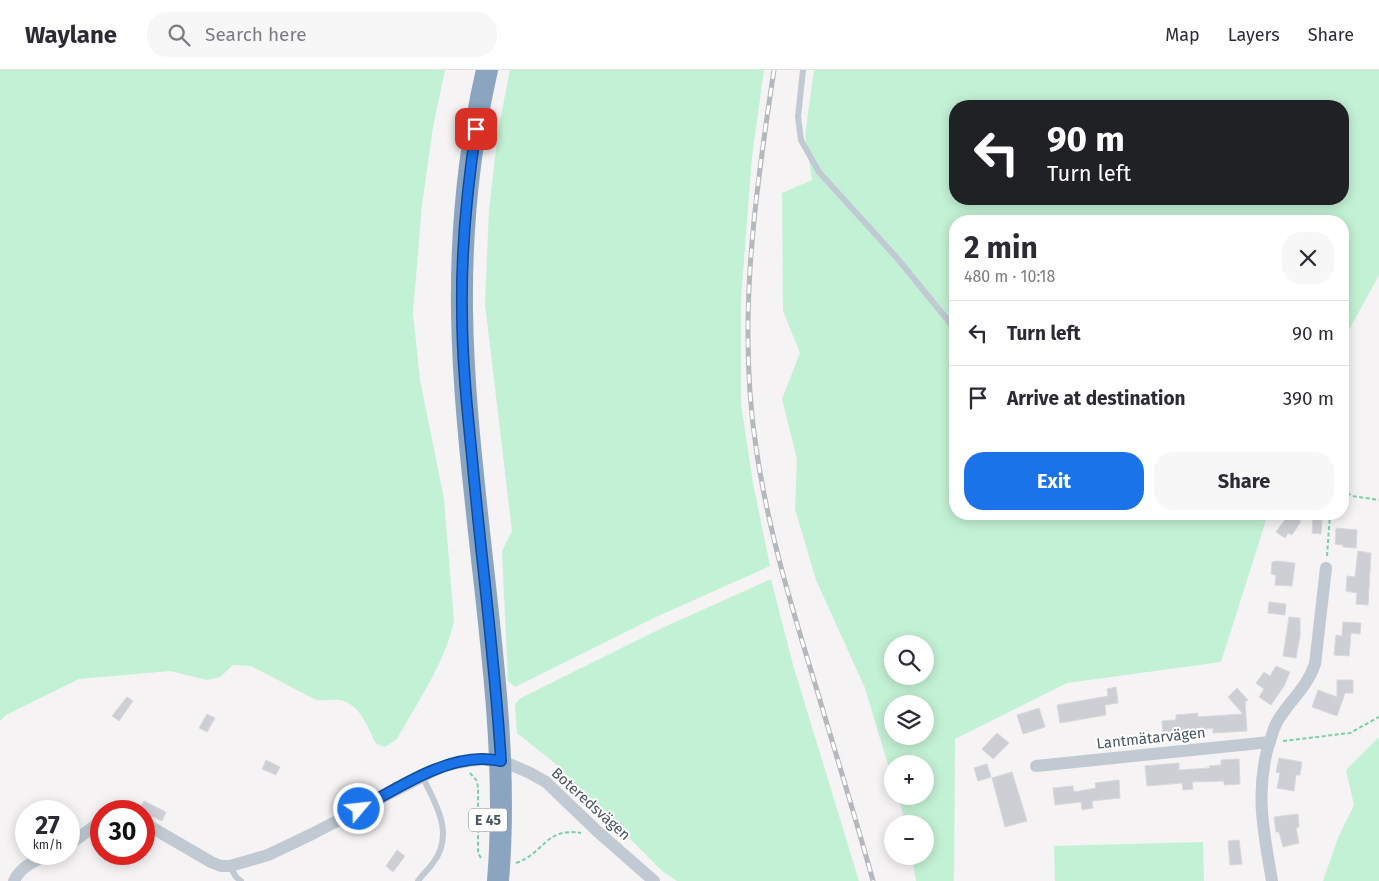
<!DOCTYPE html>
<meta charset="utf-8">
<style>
body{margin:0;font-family:"Fira Sans",sans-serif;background:#f7f7f7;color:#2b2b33;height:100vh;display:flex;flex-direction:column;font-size:19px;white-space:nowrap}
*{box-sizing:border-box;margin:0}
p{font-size:16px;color:#7c7c81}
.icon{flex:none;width:28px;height:28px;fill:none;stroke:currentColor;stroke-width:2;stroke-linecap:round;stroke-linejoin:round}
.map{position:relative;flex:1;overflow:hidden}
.details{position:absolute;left:949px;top:145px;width:400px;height:305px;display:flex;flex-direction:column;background:#fff;border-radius:20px;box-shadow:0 2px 12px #0003}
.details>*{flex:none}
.banner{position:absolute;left:949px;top:30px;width:400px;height:105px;border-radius:20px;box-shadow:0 2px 12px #0003;background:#202124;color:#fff;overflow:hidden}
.tools{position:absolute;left:884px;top:565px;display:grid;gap:10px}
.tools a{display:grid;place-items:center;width:50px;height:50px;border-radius:50%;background:#fff;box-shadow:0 2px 12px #0003;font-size:25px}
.speed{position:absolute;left:15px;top:730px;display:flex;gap:10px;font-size:25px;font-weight:700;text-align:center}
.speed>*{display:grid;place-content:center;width:65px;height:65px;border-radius:50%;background:#fff;box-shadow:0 2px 12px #0003;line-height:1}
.speed small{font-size:12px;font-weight:400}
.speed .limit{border:8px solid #d22;background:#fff;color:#111}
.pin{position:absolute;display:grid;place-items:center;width:42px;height:42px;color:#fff;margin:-21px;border-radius:10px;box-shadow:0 2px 8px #0006}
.me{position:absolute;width:55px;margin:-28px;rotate:62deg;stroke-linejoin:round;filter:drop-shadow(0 0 4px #0008)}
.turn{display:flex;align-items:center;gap:18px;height:105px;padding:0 15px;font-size:22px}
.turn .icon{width:65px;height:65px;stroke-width:2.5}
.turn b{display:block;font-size:35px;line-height:42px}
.round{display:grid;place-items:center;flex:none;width:52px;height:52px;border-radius:20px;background:#f7f7f7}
.head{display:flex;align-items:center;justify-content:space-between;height:85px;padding:0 15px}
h1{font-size:30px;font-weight:700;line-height:38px}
.cta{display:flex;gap:10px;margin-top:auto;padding:10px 15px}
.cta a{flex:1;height:58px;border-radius:20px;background:#1a73e8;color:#fff;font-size:20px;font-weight:700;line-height:58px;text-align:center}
.cta a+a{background:#f7f7f7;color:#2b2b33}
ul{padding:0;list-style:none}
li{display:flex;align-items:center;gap:15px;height:65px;padding:0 15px;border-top:1px solid #e1e1e2}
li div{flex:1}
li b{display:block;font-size:19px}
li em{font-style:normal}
header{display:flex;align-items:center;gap:30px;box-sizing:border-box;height:70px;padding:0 25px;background:#fff;border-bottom:1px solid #e1e1e2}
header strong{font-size:24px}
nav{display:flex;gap:28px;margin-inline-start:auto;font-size:18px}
.search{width:350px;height:45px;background:#f7f7f7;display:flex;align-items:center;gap:12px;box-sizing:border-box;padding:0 18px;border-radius:20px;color:#7c7c81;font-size:19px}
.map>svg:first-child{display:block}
</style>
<header>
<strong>Waylane</strong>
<div class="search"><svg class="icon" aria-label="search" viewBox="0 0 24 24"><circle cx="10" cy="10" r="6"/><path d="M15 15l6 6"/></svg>Search here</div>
<nav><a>Map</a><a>Layers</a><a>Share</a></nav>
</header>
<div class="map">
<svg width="1379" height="811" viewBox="0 0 1379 811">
<rect width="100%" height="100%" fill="#f5f3f3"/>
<!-- green -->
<path fill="#c3f1d5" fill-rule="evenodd" d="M0,0H445L433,57L422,135L413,243L420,310L444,429L454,551C445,593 418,631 397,669L385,677L376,674C368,658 360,633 339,630C332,629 324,631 316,630L251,596L233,595L220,607L207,610L170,601L79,609L6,645L0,651Z
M510,0H764L752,87L741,229V334L753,413L770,496L656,547L515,617L508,611L502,481L512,461L485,234L489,140L498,61Z
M814,0H1379V205L1343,271L1342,151H955V444H1268L1221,592L1067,613L955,669L954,811H916L912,786H925V754H906L898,726H925V694H892V708L865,618L816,510L795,439L797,389L782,329L800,283L783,241L782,123L812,110L805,65ZM955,36H1342V129H955ZM892,574H925V606H892ZM892,634H925V666H892Z
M771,509L793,595L859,811H677L662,801L557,695L517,663L515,634L521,628L662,558Z
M1379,667V811H1323L1338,768L1354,735L1346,700Z
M1203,772L1204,811H1055L1054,776Z"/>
<!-- building -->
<path fill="#cdcfd5" stroke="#d7d9de" d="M1289,444L1301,451L1292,465L1288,463L1285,468L1276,462Z
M1313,449L1322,450L1321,464L1312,463Z
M1336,458L1357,460L1356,478L1343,477V475L1335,474Z
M1358,481L1371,483L1368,535L1356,534L1357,523L1346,521L1347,506L1355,507Z
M1277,491L1295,493L1292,516L1275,515L1276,505L1271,504L1272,492Z
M1269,532L1286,534L1285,545L1268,543Z
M1289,547L1300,548V566L1296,588L1283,586Z
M1343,552L1361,553L1360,564L1351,563L1349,586L1334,585L1336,565L1342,566Z
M1276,596L1290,602L1284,616L1271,635L1259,627L1264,619L1256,613L1264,602L1270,606Z
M1337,610H1353V623H1345L1337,646L1312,637L1318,620L1337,627Z
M1116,617L1118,633L1105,635L1106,645L1060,653L1057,635L1108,626L1107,619Z
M1237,618L1248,630L1245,632L1247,661L1213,663V658L1172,663V667L1163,668L1162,651L1176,650V645L1198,643V647L1243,644L1228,627Z
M127,627L133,631L119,651L112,646Z
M1039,638L1045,657L1023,664L1017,645Z
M207,644L215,648L207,662L199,658Z
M997,663L1009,673L993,689L982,679Z
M1279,688L1302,692L1300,705H1296L1294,721L1277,718L1280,703L1276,702Z
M1239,689L1240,714L1224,715V711L1192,712L1193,719L1183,720L1182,713L1147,716L1145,696L1179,693V700L1210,698L1209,696L1221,695V690Z
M266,690L280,697L276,705L262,699Z
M987,694L991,707L978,711L974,698Z
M1012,702L1027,751L1005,757L992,708Z
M1119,710L1120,728L1092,731L1093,738L1082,740L1081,732L1055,735L1053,718L1073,716L1074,722L1096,718L1095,713Z
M144,731L166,742L162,751L139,740Z
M1298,744L1299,757L1296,758L1299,773L1283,777L1279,762H1276L1274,747Z
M1239,770L1242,794L1230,795L1228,771Z
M397,780L405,786L393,802L386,796Z"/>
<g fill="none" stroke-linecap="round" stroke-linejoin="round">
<!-- path -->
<path stroke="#7ad0a6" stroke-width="2" stroke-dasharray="4 2.5" stroke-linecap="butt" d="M1342,419L1352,426L1379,430
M1327,486L1330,444
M1283,671L1350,663L1379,647
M470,703L477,711L478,718V783L482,790
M516,793C545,783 545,757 581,763"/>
<!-- lane -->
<path stroke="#c1cad2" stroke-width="6" d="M803,0L798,47L801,70L819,102L897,188L955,259
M230,796L236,807L241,811
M418,811C422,805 428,800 433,793C455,764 436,734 422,706"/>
<!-- street -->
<path stroke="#c1cad2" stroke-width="12" d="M1036,696L1270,672
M144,753L211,792L221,796H230L268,785L312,764L435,700L450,694L481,689L507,693L530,703L546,712L597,761L654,811
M69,775L101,751
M14,811C20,797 36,790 49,784
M1272,811C1264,763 1255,725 1268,677C1271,669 1273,659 1277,652C1289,631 1307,618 1315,594L1326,498"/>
<!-- highway -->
<path stroke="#8ba5c1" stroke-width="22" d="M487,0C469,78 461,160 462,240C463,323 473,406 482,489C494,596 507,703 498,811"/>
<!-- rail casing -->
<g stroke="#b5b8bd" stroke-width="5">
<path id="rail" d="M774,0C755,124 737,252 756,377C768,462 794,545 819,627C837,688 856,749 873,811"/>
</g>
<!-- rail -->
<use href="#rail" stroke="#fff" stroke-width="3" stroke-dasharray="9" stroke-linecap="butt"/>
</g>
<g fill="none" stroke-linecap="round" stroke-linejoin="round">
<!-- route casing -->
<g stroke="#114b97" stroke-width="12">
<path id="route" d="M359,739C395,720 440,689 482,689C488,689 495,690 501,691C495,590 481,488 472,387C467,338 462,289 462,240C461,180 467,119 476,59"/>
</g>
<!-- route -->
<use href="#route" stroke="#1a73e8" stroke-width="9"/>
</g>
<g text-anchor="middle" stroke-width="4" stroke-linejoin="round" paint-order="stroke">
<!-- shield labels -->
<rect fill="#fff" stroke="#808990" stroke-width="1" x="469" y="738.5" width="38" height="23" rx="4"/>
<g font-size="14" font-weight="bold" fill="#4a5661">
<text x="488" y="755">E 45</text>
</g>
<!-- street labels -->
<g font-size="15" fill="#4a5661" stroke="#fff">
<text transform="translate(1151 668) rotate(-6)" y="5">Lantmätarvägen</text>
<text transform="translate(591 734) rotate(42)" y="5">Boteredsvägen</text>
</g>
</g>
</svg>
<div class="tools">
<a><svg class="icon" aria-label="search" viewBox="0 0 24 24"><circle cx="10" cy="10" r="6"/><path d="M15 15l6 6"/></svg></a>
<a><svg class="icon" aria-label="layers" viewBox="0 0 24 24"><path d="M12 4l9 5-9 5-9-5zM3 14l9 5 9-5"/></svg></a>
<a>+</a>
<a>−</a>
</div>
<div class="speed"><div>27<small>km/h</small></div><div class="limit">30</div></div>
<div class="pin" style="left:476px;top:59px;background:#d93025"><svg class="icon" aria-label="arrive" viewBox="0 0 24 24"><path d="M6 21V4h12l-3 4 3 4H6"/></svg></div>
<svg class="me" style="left:359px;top:739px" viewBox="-20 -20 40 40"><circle r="17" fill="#1a73e8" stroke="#fff" stroke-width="3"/><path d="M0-11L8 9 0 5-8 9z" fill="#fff"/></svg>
<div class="banner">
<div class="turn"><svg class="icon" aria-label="left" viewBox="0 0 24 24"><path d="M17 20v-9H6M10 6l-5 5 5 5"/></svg><div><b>90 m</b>Turn left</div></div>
</div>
<section class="details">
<div class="head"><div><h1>2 min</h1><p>480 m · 10:18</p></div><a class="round"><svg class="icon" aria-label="close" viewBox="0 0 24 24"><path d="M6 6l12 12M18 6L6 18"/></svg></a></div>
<ul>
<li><svg class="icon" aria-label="left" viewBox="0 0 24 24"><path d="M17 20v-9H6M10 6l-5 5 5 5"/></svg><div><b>Turn left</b></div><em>90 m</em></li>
<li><svg class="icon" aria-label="arrive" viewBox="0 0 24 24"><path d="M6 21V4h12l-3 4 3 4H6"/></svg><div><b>Arrive at destination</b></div><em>390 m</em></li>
</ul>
<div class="cta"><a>Exit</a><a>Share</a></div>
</section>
</div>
